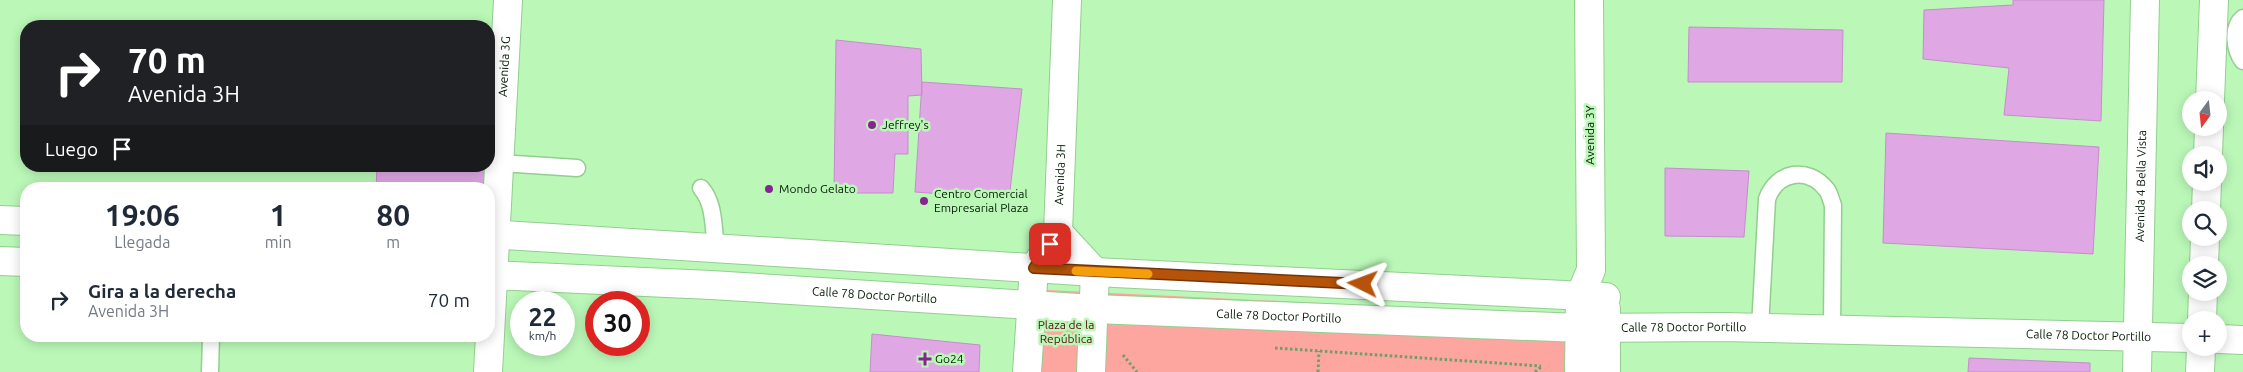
<!DOCTYPE html>
<html lang="es">
<meta charset="utf-8">
<style>
body{margin:0;font-family:Ubuntu,sans-serif;background:#f6f6f7;color:#1f2937;height:100vh;display:flex;flex-direction:column;font-size:19px;white-space:nowrap}
*{box-sizing:border-box;margin:0}
p{font-size:16px;color:#747a83}
.icon{flex:none;width:28px;height:28px;fill:none;stroke:currentColor;stroke-width:2;stroke-linecap:round;stroke-linejoin:round}
.map{position:relative;flex:1;overflow:hidden}
.details{position:absolute;left:20px;top:182px;width:475px;height:160px;display:flex;flex-direction:column;background:#fff;border-radius:20px;box-shadow:0 2px 12px #0003}
.details>*{flex:none}
.guide{position:absolute;left:20px;top:20px;width:475px;height:152px;border-radius:20px;box-shadow:0 2px 12px #0003;background:#202124;color:#fff;overflow:hidden}
.needle{width:32px;rotate:195deg}
.controls{position:absolute;left:2182px;top:91px;display:grid;gap:10px}
.controls a{display:grid;place-items:center;width:45px;height:45px;border-radius:50%;background:#fff;box-shadow:0 2px 12px #0003;font-size:25px}
.speed{position:absolute;left:510px;top:291px;display:flex;gap:10px;font-size:25px;font-weight:700;text-align:center}
.speed>*{display:grid;place-content:center;width:65px;height:65px;border-radius:50%;background:#fff;box-shadow:0 2px 12px #0003;line-height:1}
.speed small{font-size:12px;font-weight:400}
.speed .limit{border:8px solid #d22;background:#fff;color:#111}
.pin{position:absolute;display:grid;place-items:center;width:42px;height:42px;color:#fff;margin:-21px;border-radius:10px;box-shadow:0 2px 8px #0006}
.me{position:absolute;width:55px;margin:-28px;rotate:273deg;stroke-linejoin:round;filter:drop-shadow(0 0 4px #0008)}
.turn{display:flex;align-items:center;gap:18px;height:105px;padding:0 25px;font-size:22px}
.turn .icon{width:65px;height:65px;stroke-width:2.5}
.turn b{display:block;font-size:35px;line-height:42px}
.then{display:flex;align-items:center;height:48px;padding:0 25px;background:#0003;gap:10px;font-size:19px}
.eta{display:flex;justify-content:space-evenly;align-items:center;height:85px;text-align:center}
.eta b{font-size:30px;font-weight:700;line-height:35px}
ul{padding:0;list-style:none}
li{display:flex;align-items:center;gap:15px;height:65px;padding:0 25px}
li div{flex:1}
li b{display:block;font-size:19px}
li em{font-style:normal}
.map>svg:first-child{display:block}
</style>
<div class="map">
<svg width="2243" height="372" viewBox="0 0 2243 372">
<rect width="100%" height="100%" fill="#bbf8b8"/>
<!-- green -->
<path fill="#fda6a0" d="M1027,289L1593,316L1594,372H1020Z"/>
<!-- building -->
<path fill="#e0a7e5" stroke="#c58dca" d="M2013,0H2104L2101,121L2004,115L2009,68L1923,59L1924,10L2013,5Z
M1689,27L1843,30L1842,82H1688Z
M836,40L921,49L922,95L908,96V154H895L893,193H834Z
M922,82L1022,89L1009,199L915,192Z
M1886,133L2099,147L2093,254L1883,243Z
M377,166H489V189H376Z
M1665,168L1749,171L1744,237L1665,236Z
M872,334L980,345L979,372H870Z
M1969,358L2090,363V372H1968Z"/>
<g fill="none" stroke-linecap="round" stroke-linejoin="round">
<!-- service casing -->
<g stroke="#93ce90" stroke-width="19">
<path id="service" d="M2243,18C2231,28 2235,51 2243,61
M500,163L577,168
M701,188C715,204 713,228 716,248
M1760,328L1767,199C1777,171 1808,166 1827,190C1830,194 1831,201 1833,205L1832,330
M210,372L211,336"/>
</g>
<!-- minor casing -->
<g stroke="#93ce90" stroke-width="30">
<g id="minor">
<path d="M0,220L26,221"/>
<path d="M1058,232L1095,272L1091,372"/>
<path d="M489,234L1095,272L1606,297"/>
<path d="M0,261L26,262"/>
<path id="s1" d="M489,275L711,285L1094,309L1580,328L1723,327L2191,338"/>
<path d="M2219,339L2243,340"/>
<path id="s2" d="M488,372L508,0"/>
<path id="s3" d="M1027,372L1034,268L1058,232L1067,0"/>
<path d="M1579,372L1580,296L1591,270L1589,0"/>
<path d="M1606,372V309"/>
</g>
</g>
<!-- tertiary casing -->
<g stroke="#93ce90" stroke-width="30">
<g id="tertiary">
<path d="M2210,100L2214,0"/>
<path d="M2208,155L2209,128"/>
<path d="M2206,210L2207,182"/>
<path d="M2204,265L2205,238"/>
<path d="M2202,320L2203,292"/>
<path id="s4" d="M2137,372L2145,0"/>
<path d="M2200,372L2201,348"/>
</g>
</g>
<!-- path -->
<path stroke="#709d6e" stroke-width="3" stroke-dasharray="2.5 2.5" stroke-linecap="butt" d="M1275,348L1541,366
M1123,355L1137,372
M1318,372L1319,351
M1535,372L1541,367"/>
<!-- service -->
<use href="#service" stroke="#fff" stroke-width="16"/>
<!-- minor -->
<use href="#minor" stroke="#fff" stroke-width="28"/>
<!-- tertiary -->
<use href="#tertiary" stroke="#fff" stroke-width="28"/>
</g>
<g fill="none" stroke-linecap="round" stroke-linejoin="round">
<!-- route casing -->
<g stroke="#753606" stroke-width="12">
<path id="route" d="M1050,244L1034,268L1363,284"/>
</g>
<!-- route -->
<use href="#route" stroke="#b45309" stroke-width="9"/>
<!-- slow -->
<path stroke="#f59e0b" stroke-width="9" d="M1076,271L1148,274"/>
</g>
<!-- markers -->
<g fill="#852590" stroke="#bbf8b8" stroke-width="2">
<circle cx="872" cy="125" r="5"/>
<circle cx="769" cy="189" r="5"/>
<circle cx="924" cy="201" r="5"/>
<path d="M922.5 351.5h5v5h5v5h-5v5h-5v-5h-5v-5h5z"/>
</g>
<g text-anchor="middle" stroke-width="5" stroke-linejoin="round" paint-order="stroke">
<!-- street labels -->
<g font-size="12" fill="#041b04" stroke="#bbf8b8">
<text dy="4" stroke="none"><textPath href="#s2" startOffset="306">Avenida 3G</textPath></text>
<text transform="translate(1590 135) rotate(-90)" y="4">Avenida 3Y</text>
<text dy="4" stroke="none"><textPath href="#s3" startOffset="205">Avenida 3H</textPath></text>
<text dy="4" stroke="none"><textPath href="#s4" startOffset="186">Avenida 4 Bella Vista</textPath></text>
<text dy="4" stroke="none"><textPath href="#s1" startOffset="386">Calle 78 Doctor Portillo</textPath></text>
<text dy="4" stroke="none"><textPath href="#s1" startOffset="791">Calle 78 Doctor Portillo</textPath></text>
<text dy="4" stroke="none"><textPath href="#s1" startOffset="1196">Calle 78 Doctor Portillo</textPath></text>
<text dy="4" stroke="none"><textPath href="#s1" startOffset="1601">Calle 78 Doctor Portillo</textPath></text>
</g>
<!-- poi labels -->
<g font-size="12" fill="#041b04" stroke="#bbf8b8" text-anchor="start">
<text x="882" y="129">Jeffrey's</text>
<text x="779" y="193">Mondo Gelato</text>
<text x="934" y="198">Centro Comercial<tspan x="934" dy="14">Empresarial Plaza</tspan></text>
<text x="935" y="363">Go24</text>
</g>
<!-- park labels -->
<g font-size="12" fill="#590a10" stroke="#bbf8b8">
<text x="1066" y="329">Plaza de la<tspan x="1066" dy="14">República</tspan></text>
</g>
</g>
</svg>
<div class="controls">
<a><svg class="needle" viewBox="-14 -14 28 28"><path d="M0-13l5 13h-10z" fill="#e53935"/><path d="M0 13l5-13h-10z" fill="#747a83"/></svg></a>
<a><svg class="icon" aria-label="sound" viewBox="0 0 24 24"><path d="M4 9h4l5-4v14l-5-4H4zM17 9q2 3 0 6"/></svg></a>
<a><svg class="icon" aria-label="search" viewBox="0 0 24 24"><circle cx="10" cy="10" r="6"/><path d="M15 15l6 6"/></svg></a>
<a><svg class="icon" aria-label="layers" viewBox="0 0 24 24"><path d="M12 4l9 5-9 5-9-5zM3 14l9 5 9-5"/></svg></a>
<a>+</a>
</div>
<div class="speed"><div>22<small>km/h</small></div><div class="limit">30</div></div>
<div class="pin" style="left:1050px;top:244px;background:#d93025"><svg class="icon" aria-label="arrive" viewBox="0 0 24 24"><path d="M6 21V4h12l-3 4 3 4H6"/></svg></div>
<svg class="me" style="left:1363px;top:284px" viewBox="-20 -20 40 40"><path d="M0-17L14 15 0 8-14 15z" fill="#b45309" stroke="#fff" stroke-width="4"/></svg>
<div class="guide">
<div class="turn"><svg class="icon" aria-label="right" viewBox="0 0 24 24"><path d="M7 20v-9h11M14 6l5 5-5 5"/></svg><div><b>70 m</b>Avenida 3H</div></div>
<div class="then">Luego<svg class="icon" aria-label="arrive" viewBox="0 0 24 24"><path d="M6 21V4h12l-3 4 3 4H6"/></svg></div>
</div>
<section class="details">
<div class="eta">
<div><b>19:06</b><p>Llegada</p></div>
<div><b>1</b><p>min</p></div>
<div><b>80</b><p>m</p></div>
</div>
<ul>
<li><svg class="icon" aria-label="right" viewBox="0 0 24 24"><path d="M7 20v-9h11M14 6l5 5-5 5"/></svg><div><b>Gira a la derecha</b><p>Avenida 3H</p></div><em>70 m</em></li>
</ul>
</section>
</div>
